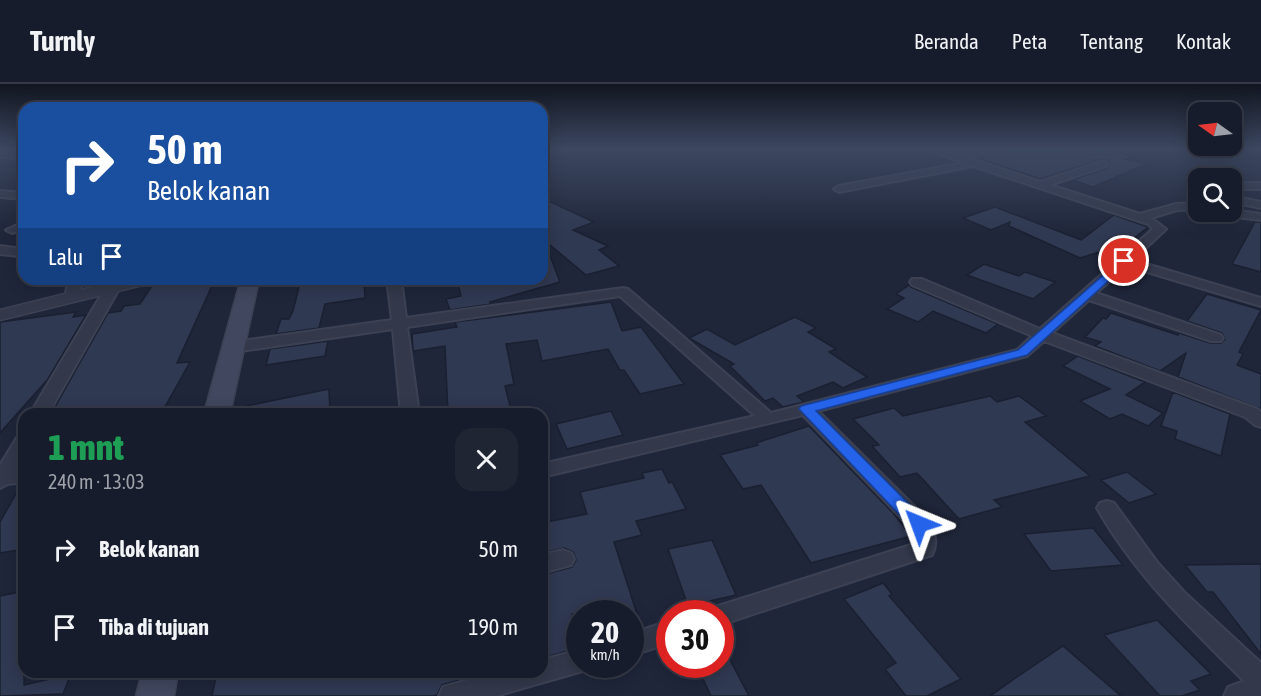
<!DOCTYPE html>
<html lang="id">
<meta charset="utf-8">
<style>
body{margin:0;font-family:"Asap Condensed",sans-serif;background:#202534;color:#f1f3f6;height:100vh;display:flex;flex-direction:column;font-size:22px;white-space:nowrap}
*{box-sizing:border-box;margin:0}
p{font-size:20px;color:#9ea1a9}
.icon{flex:none;width:33px;height:33px;fill:none;stroke:currentColor;stroke-width:2;stroke-linecap:round;stroke-linejoin:round}
.map{position:relative;flex:1;overflow:hidden}
.drawer{position:absolute;left:18px;top:324px;width:530px;height:270px;display:flex;flex-direction:column;background:#171c2c;border-radius:18px;box-shadow:0 3px 15px #0003,0 0 0 2px #363a48}
.drawer>*{flex:none}
.guide{position:absolute;left:18px;top:18px;width:530px;height:183px;border-radius:18px;box-shadow:0 3px 15px #0003,0 0 0 2px #363a48;background:#1a4fa0;color:#fff;overflow:hidden}
.needle{width:39px;rotate:284deg}
.tools{position:absolute;left:1188px;top:18px;display:grid;gap:12px}
.tools a{display:grid;place-items:center;width:54px;height:54px;border-radius:12px;background:#171c2c;box-shadow:0 3px 15px #0003,0 0 0 2px #363a48;font-size:30px}
.speed{position:absolute;left:566px;top:516px;display:flex;gap:12px;font-size:30px;font-weight:700;text-align:center}
.speed>*{display:grid;place-content:center;width:78px;height:78px;border-radius:50%;background:#171c2c;box-shadow:0 3px 15px #0003,0 0 0 2px #363a48;line-height:1}
.speed small{font-size:15px;font-weight:400}
.speed .limit{border:9px solid #d22;background:#fff;color:#111}
.pin{position:absolute;display:grid;place-items:center;width:51px;height:51px;color:#fff;margin:-26px;border:3px solid #fff;border-radius:50%;box-shadow:0 2px 6px #0007}
.me{position:absolute;width:66px;margin:-33px;rotate:316deg;stroke-linejoin:round;filter:drop-shadow(0 0 4px #0008)}
.turn{display:flex;align-items:center;gap:21px;height:126px;padding:0 30px;font-size:27px}
.turn .icon{width:78px;height:78px;stroke-width:2.5}
.turn b{display:block;font-size:42px;line-height:51px}
.then{display:flex;align-items:center;height:57px;padding:0 30px;background:#0003;gap:12px;font-size:22px}
.round{display:grid;place-items:center;flex:none;width:63px;height:63px;border-radius:18px;background:#202534}
.head{display:flex;align-items:center;justify-content:space-between;height:102px;padding:0 30px}
h1{font-size:36px;font-weight:800;line-height:45px;color:#1e9e55}
ul{padding:0;list-style:none}
li{display:flex;align-items:center;gap:18px;height:78px;padding:0 30px}
li div{flex:1}
li b{display:block;font-size:22px}
li em{font-style:normal}
header{display:flex;align-items:center;gap:36px;box-sizing:border-box;height:84px;padding:0 30px;background:#171c2c;border-bottom:2px solid #363a48}
header strong{font-size:28px}
nav{display:flex;gap:33px;margin-inline-start:auto;font-size:21px}
.map>svg:first-child{display:block}
</style>
<header>
<strong>Turnly</strong>
<nav><a>Beranda</a><a>Peta</a><a>Tentang</a><a>Kontak</a></nav>
</header>
<div class="map">
<svg width="1261" height="612" viewBox="0 0 1261 612">
<rect width="100%" height="100%" fill="#1f263a"/>
<!-- building -->
<path fill="#303952" stroke="#1a2031" stroke-width="1.5" d="M1009,64H1060L1093,76L1101,70L1086,64H1101L1133,72L1126,75L1147,80L1093,103L1072,96L1107,84L1108,76H1099L1041,95L977,74Z
M542,114L594,138L573,146L608,162L599,166L619,182L586,191L544,156L560,198L490,218L491,220L450,226L446,215L461,212L458,200L484,195H542Z
M995,123L1081,156L1114,131L1148,143L1128,159L1080,174L1009,142L1010,138L991,146L963,134Z
M1255,138H1261V188L1232,180Z
M984,180L1019,192L1025,188L1055,198L1033,215L967,191Z
M184,195H215L177,279L190,278L161,330H51L108,229L121,227L124,222L140,220L153,200Z
M301,195H364L365,214L325,220L319,244L276,250L281,235H289L293,227Z
M909,201L911,203L998,240L986,249L933,227L918,238L887,225L904,214L896,210Z
M1207,210L1261,226L1239,268L1243,270L1237,281L1261,290V325L1178,293L1186,269L1160,287L1095,262L1101,258L1085,253L1103,234L1106,235L1111,229L1178,251L1179,249L1210,259H1221L1225,255L1222,249L1187,237Z
M611,218L622,247L641,243L684,300L640,310L624,286H620L608,265L542,277L537,256L506,260L514,300L505,302L512,330H448L445,262L413,267L412,250L457,243L455,238Z
M76,228L73,233L86,231L48,295L0,349V238Z
M795,233L816,244L808,248L836,265L829,268L867,293L843,304L833,298L797,312L804,318L783,323L773,314L765,317L730,282L734,280L689,254L707,245L735,261Z
M328,257L325,272L266,281L270,265Z
M1078,272L1145,298L1126,311L1163,329L1148,342L1122,330L1110,335L1080,317L1110,305L1063,282Z
M329,305L330,330H247L246,322Z
M1173,308L1230,330L1221,372L1175,355L1177,347L1161,342Z
M990,312L997,318L1019,312L1046,332L1025,338L1090,392L994,416L1002,423L959,435L917,389L900,393L872,362L879,361L853,335L894,324L903,332Z
M611,327L623,351L567,365L556,340Z
M809,342L894,430L911,452L811,479L761,401L743,405L720,371L758,361L756,359Z
M662,385L669,399L672,398L686,425L636,437L642,451L614,458L637,530H572L579,564L542,574V491L572,483L576,476L573,468L564,464L542,469V439L587,430L580,408L644,394L642,389Z
M1127,388L1156,410L1129,419L1101,396Z
M24,400V465L0,469V438L21,401Z
M1093,444L1123,481L1051,487L1024,450Z
M712,456L736,511L688,522L668,465Z
M1261,480V570L1213,508H1207L1185,481Z
M883,499L892,510L889,512L961,595L927,612H906L885,585L896,579L844,515Z
M24,507V601L71,590L63,610L0,612V512Z
M1157,536L1211,590L1191,597L1200,606L1182,612H1160L1104,551Z
M720,557L749,612H711L696,580H720Z
M1063,562L1121,612H990L1017,593Z
M217,588H462L463,595L442,601L437,611L433,612H212Z"/>
<g fill="none" stroke-linecap="round" stroke-linejoin="round">
<!-- minor casing -->
<g stroke="#3c4254" stroke-width="4">
<path id="minor" d="M924,64H938L959,71L990,64H1007L969,74L1040,98L1100,78H1106V82L1050,101L1140,130L1176,120L1198,119V125L1177,126L1151,134L1166,145L1133,176L1261,214V222L1127,182L1096,209L1221,251L1223,254L1221,257H1211L1089,216L1052,249L1257,325L1261,328V343L1255,341L1245,333L1044,257L1027,272L818,327L926,434C934,448 939,457 932,471L720,541V530H709L712,524L914,460L915,455L911,444L803,331L542,393V380L755,332L620,212L407,243L419,330H401L393,245L234,268L226,263L234,258L392,236L387,195H401L406,234L623,204L628,205L771,329L1017,266L1032,252L912,201L910,198L912,195H922L1040,245L1153,145L1148,140L973,82L839,108L834,105L839,102L963,79Z
M1062,64H1078L1099,71L1094,74Z
M0,67L24,69V75L0,73Z
M1261,99V105H1243L1232,109V103L1242,99Z
M0,107L24,109V115L0,113Z
M1232,112L1261,118V124L1232,118Z
M1232,126L1261,130V136L1227,132L1217,128Z
M24,138V145L12,149L6,146Z
M0,162L23,165L24,170L19,172L0,170Z
M69,195H83L79,213L72,217L65,213Z
M113,199L120,203L48,330H30L106,203Z
M24,350V372L16,385L24,384V398L8,400L0,404V381L18,352Z
M1107,417L1114,419L1157,478L1185,509L1261,579V612H1224L1228,603L1244,597C1190,543 1135,491 1097,424L1100,419Z
M563,466L571,469L574,475L571,481L542,489V471Z
M669,537V559L630,572V550Z
M579,566V580H590L588,585L579,588L496,612H439L443,603L496,588H542V576Z"/>
</g>
<!-- tertiary casing -->
<g stroke="#3c4254" stroke-width="3">
<path id="tertiary" d="M125,195H153L151,199L0,236V226Z"/>
</g>
<!-- secondary casing -->
<g stroke="#3c4254" stroke-width="3">
<path id="secondary" d="M241,195H259L230,330H204Z
M142,588H178L174,612H136Z"/>
</g>
<!-- minor -->
<use href="#minor" fill="#33394b" fill-rule="evenodd"/>
<!-- tertiary -->
<use href="#tertiary" fill="#33394b" fill-rule="evenodd"/>
<!-- secondary -->
<use href="#secondary" fill="#40475e" fill-rule="evenodd"/>
</g>
<!-- sky -->
<linearGradient id="sky" x2="0" y2="1"><stop stop-color="#111520"/><stop offset="0.43" stop-color="#3c4760"/><stop offset="1" stop-color="#3c4760" stop-opacity="0"/></linearGradient>
<rect width="1261" height="150" fill="url(#sky)"/>
<!-- route -->
<path fill="#2563eb" stroke="#184099" stroke-width="1.5" d="M1124,173L1129,177L1128,179L1027,271L816,327L925,436L927,440L925,445L919,447L913,445L799,325L801,322L1018,266Z"/>
</svg>
<div class="tools">
<a><svg class="needle" viewBox="-14 -14 28 28"><path d="M0-13l5 13h-10z" fill="#e53935"/><path d="M0 13l5-13h-10z" fill="#9ea1a9"/></svg></a>
<a><svg class="icon" aria-label="search" viewBox="0 0 24 24"><circle cx="10" cy="10" r="6"/><path d="M15 15l6 6"/></svg></a>
</div>
<div class="speed"><div>20<small>km/h</small></div><div class="limit">30</div></div>
<div class="pin" style="left:1124px;top:177px;background:#d93025"><svg class="icon" aria-label="arrive" viewBox="0 0 24 24"><path d="M6 21V4h12l-3 4 3 4H6"/></svg></div>
<svg class="me" style="left:919px;top:440px" viewBox="-20 -20 40 40"><path d="M0-17L14 15 0 8-14 15z" fill="#2563eb" stroke="#fff" stroke-width="4"/></svg>
<div class="guide">
<div class="turn"><svg class="icon" aria-label="right" viewBox="0 0 24 24"><path d="M7 20v-9h11M14 6l5 5-5 5"/></svg><div><b>50 m</b>Belok kanan</div></div>
<div class="then">Lalu<svg class="icon" aria-label="arrive" viewBox="0 0 24 24"><path d="M6 21V4h12l-3 4 3 4H6"/></svg></div>
</div>
<section class="drawer">
<div class="head"><div><h1>1 mnt</h1><p>240 m · 13:03</p></div><a class="round"><svg class="icon" aria-label="close" viewBox="0 0 24 24"><path d="M6 6l12 12M18 6L6 18"/></svg></a></div>
<ul>
<li><svg class="icon" aria-label="right" viewBox="0 0 24 24"><path d="M7 20v-9h11M14 6l5 5-5 5"/></svg><div><b>Belok kanan</b></div><em>50 m</em></li>
<li><svg class="icon" aria-label="arrive" viewBox="0 0 24 24"><path d="M6 21V4h12l-3 4 3 4H6"/></svg><div><b>Tiba di tujuan</b></div><em>190 m</em></li>
</ul>
</section>
</div>
